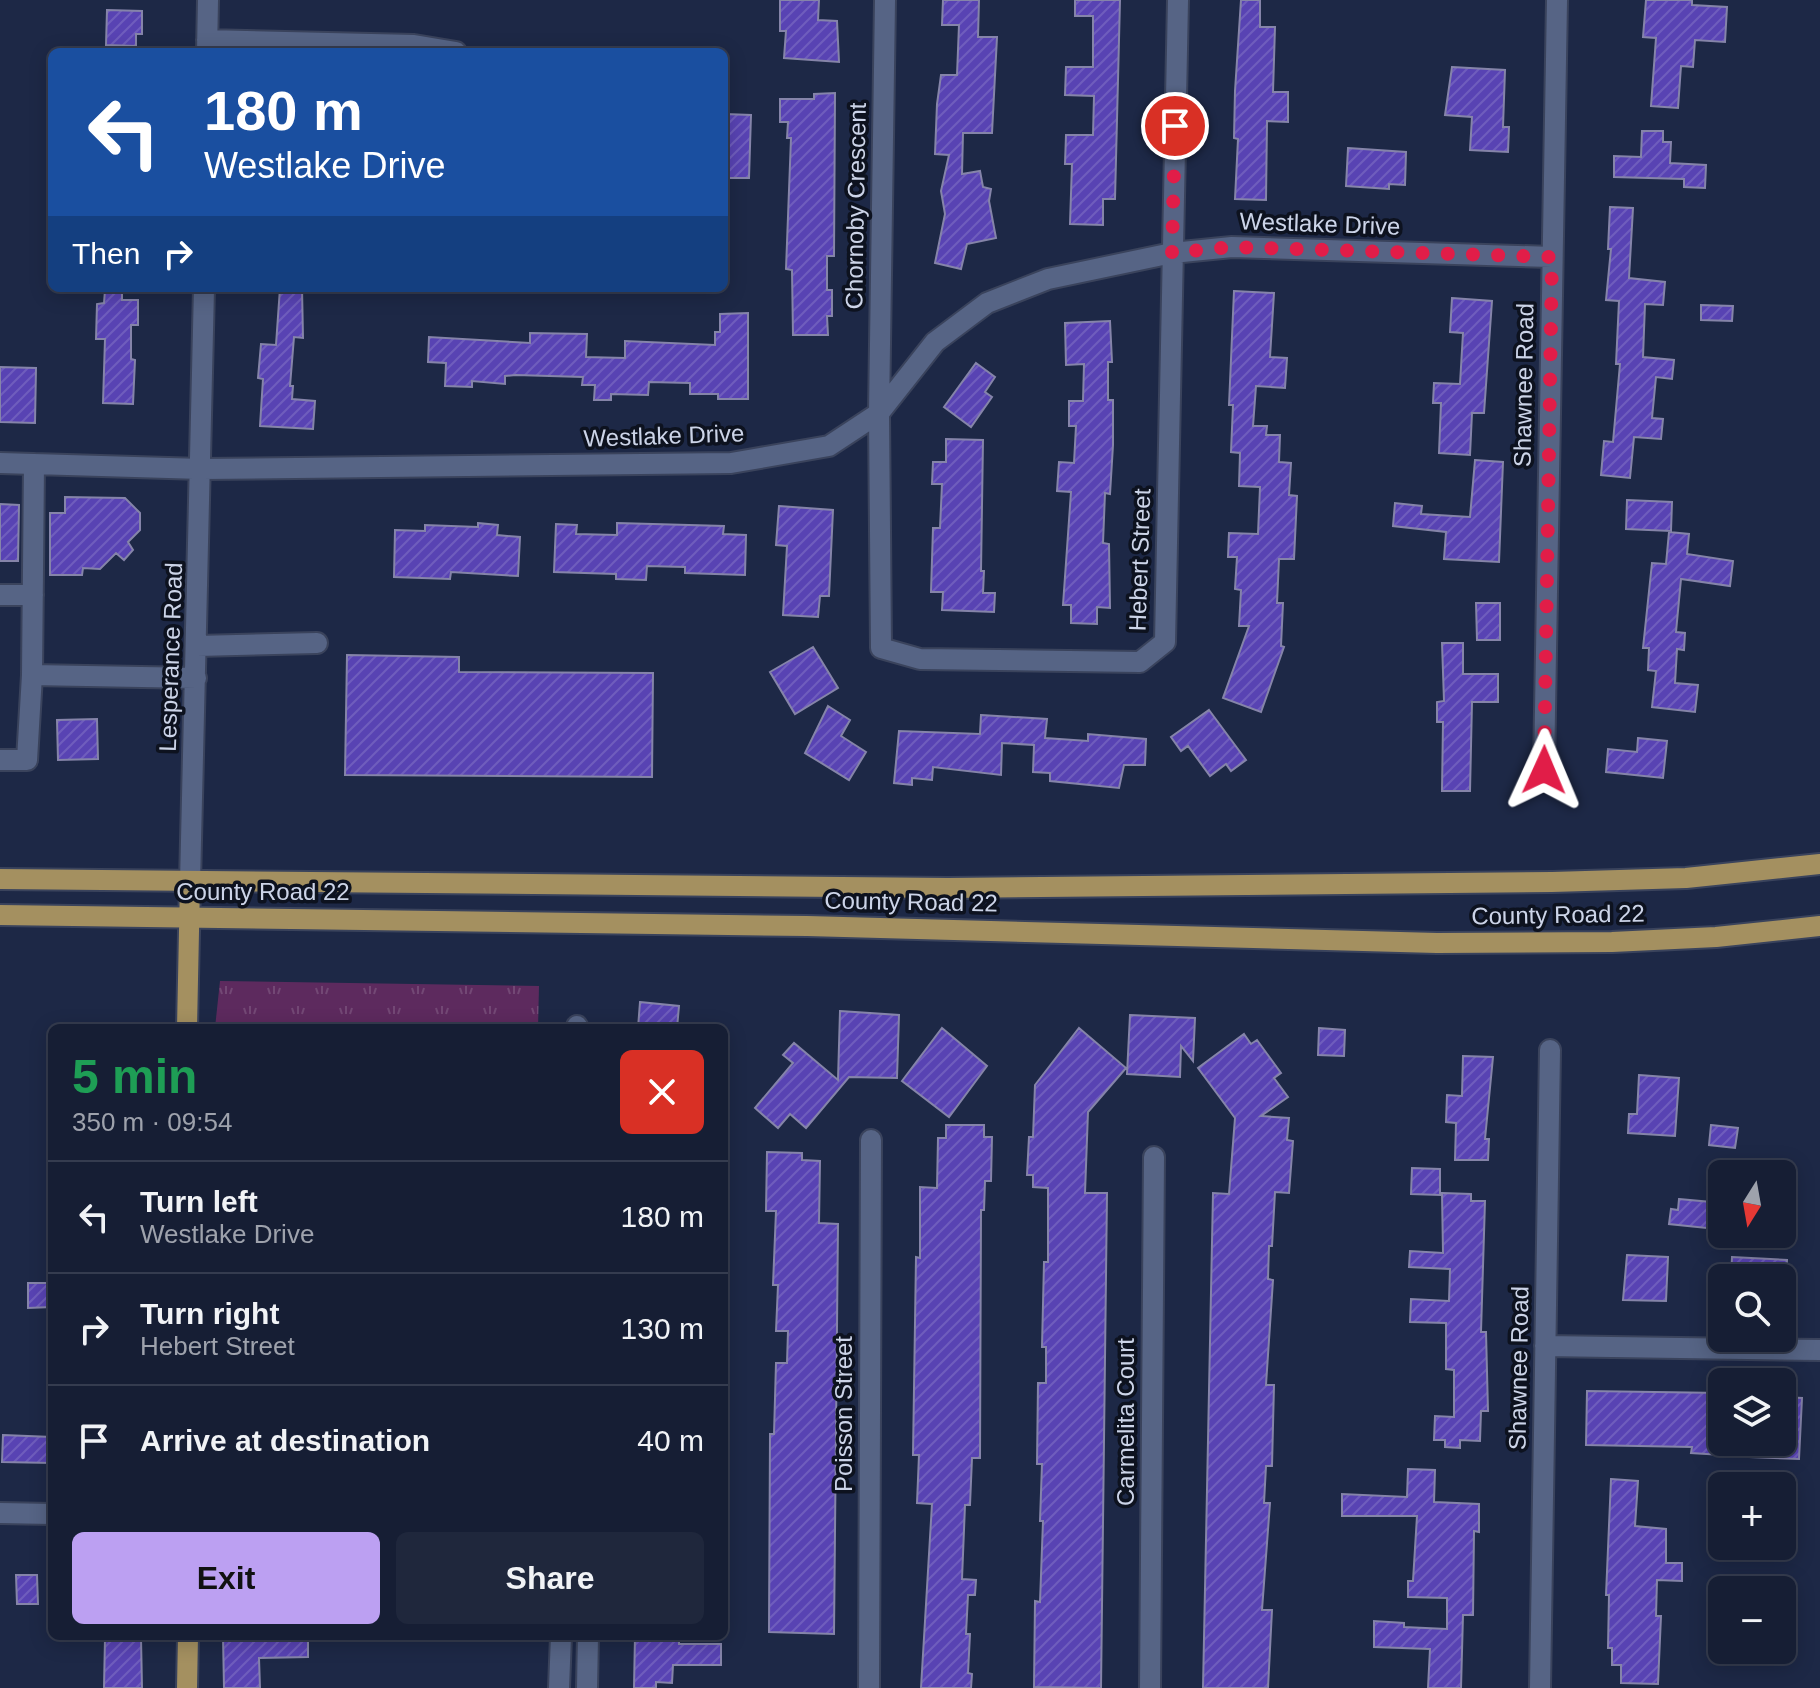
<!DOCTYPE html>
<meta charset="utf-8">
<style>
body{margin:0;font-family:Arial,sans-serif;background:#1f273c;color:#f1f3f6;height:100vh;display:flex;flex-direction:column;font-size:30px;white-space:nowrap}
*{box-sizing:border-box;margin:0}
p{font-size:26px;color:#9ea2ac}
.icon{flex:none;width:44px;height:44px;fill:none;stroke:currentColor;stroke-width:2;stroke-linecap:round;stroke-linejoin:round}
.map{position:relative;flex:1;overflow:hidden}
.details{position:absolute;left:48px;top:1024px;width:680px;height:616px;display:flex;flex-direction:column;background:#161e34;border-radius:12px;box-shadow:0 4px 20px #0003,0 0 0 2px #353c4f}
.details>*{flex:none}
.hud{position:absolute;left:48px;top:48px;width:680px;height:244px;border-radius:12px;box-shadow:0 4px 20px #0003,0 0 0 2px #353c4f;background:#1a4fa0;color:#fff;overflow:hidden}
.needle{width:52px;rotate:191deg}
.buttons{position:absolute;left:1708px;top:1160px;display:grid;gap:16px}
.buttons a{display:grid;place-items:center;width:88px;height:88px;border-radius:12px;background:#161e34;box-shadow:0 4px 20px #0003,0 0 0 2px #353c4f;font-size:40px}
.pin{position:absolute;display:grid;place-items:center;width:68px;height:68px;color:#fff;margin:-34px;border:4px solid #fff;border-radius:50%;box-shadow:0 2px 8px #0007}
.me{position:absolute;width:88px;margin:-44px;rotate:1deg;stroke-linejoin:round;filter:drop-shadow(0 0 6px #0008)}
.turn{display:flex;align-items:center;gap:28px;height:168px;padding:0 24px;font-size:36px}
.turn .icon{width:104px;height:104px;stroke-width:2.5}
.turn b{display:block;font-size:56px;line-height:68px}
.then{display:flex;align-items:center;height:76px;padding:0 24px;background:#0003;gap:16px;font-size:30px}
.round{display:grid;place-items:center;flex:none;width:84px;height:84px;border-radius:12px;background:#1f273c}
.head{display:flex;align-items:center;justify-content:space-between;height:136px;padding:0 24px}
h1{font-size:48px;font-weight:800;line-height:60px;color:#1e9e55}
.primary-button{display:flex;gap:16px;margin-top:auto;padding:16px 24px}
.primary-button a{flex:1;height:92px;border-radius:12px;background:#bca0f2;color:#111;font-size:32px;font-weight:800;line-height:92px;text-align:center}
.primary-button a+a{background:#1f273c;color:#f1f3f6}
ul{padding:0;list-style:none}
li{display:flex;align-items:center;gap:24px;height:112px;padding:0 24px;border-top:2px solid #353c4f}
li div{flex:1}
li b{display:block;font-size:30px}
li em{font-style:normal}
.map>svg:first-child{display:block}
</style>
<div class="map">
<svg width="1820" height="1688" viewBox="0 0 1820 1688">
<defs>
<pattern id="grass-tufts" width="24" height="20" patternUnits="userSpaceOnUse" patternTransform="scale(2)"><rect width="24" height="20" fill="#5d2a5e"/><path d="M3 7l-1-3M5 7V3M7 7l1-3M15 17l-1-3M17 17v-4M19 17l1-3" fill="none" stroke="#734875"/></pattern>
<pattern id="building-hatch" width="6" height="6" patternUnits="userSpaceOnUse" patternTransform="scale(2)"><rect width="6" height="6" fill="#5843b3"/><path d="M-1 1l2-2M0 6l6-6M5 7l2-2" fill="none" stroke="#6f5dbd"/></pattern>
</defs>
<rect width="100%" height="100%" fill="#1d2846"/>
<!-- grass -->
<path fill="url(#grass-tufts)" d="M220,981L539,986L538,1028H215Z"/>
<!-- building -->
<path fill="url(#building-hatch)" stroke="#8584a9" stroke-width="2" d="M780,0H819L818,20L837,21L839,62L784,58L786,31H780Z
M943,0H979L978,37H997L992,133H963L962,174L980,171L983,187L991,189L989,201L996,238L967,244L961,269L935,263L945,214L941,191L949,155L935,154L937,104L941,75H957L959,25H942Z
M1075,0H1120L1115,199H1103V225L1070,224L1072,164H1065L1066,135H1093L1094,96L1065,95L1066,67H1093V16H1075Z
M1241,0H1260V27H1275L1273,92H1288V122L1267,121L1266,200L1235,199L1238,139L1234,138L1235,91Z
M1646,0H1692V5L1727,7L1725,42L1695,40L1693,67L1681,66L1678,108L1651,106L1656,38L1643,37Z
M107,10L142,11V34H136V46L106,45Z
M1452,67L1505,70L1503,127H1509L1508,152L1470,150L1472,117L1445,115Z
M835,93L834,256H827V290H832V316H827L828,335H793L792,270L786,269L791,138H787L788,122H780V99H814V94Z
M725,114L751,115L749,178H724Z
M1642,131H1663V142H1671L1670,163L1706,165L1705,188L1684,187V179L1614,177V156L1641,157Z
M1348,148L1406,152L1405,185L1389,184V189L1346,186Z
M1610,207L1633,208L1629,278L1665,282L1663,305L1645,304L1643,357L1674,360L1672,379L1656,377L1652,418L1663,419L1661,439L1634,437L1630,478L1601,475L1604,441L1613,442L1620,364H1616L1619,301L1606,300L1611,249H1608Z
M280,288H302L303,338L294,337L290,386H293L292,399L315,401L313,429L260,426L263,379L258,378L261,344L276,345Z
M105,290L122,291V300H138V325H131V359L135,360L133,404L103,403L105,339H96L97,304L104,303Z
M1234,291L1274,293L1270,357L1287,358L1285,388L1256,386L1253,426H1267L1266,435H1280L1279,462L1291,463L1289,495L1297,496L1294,559H1279L1277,603H1283L1281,646L1284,647L1261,712L1223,698L1249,626H1239L1241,590L1235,589L1237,557H1228L1229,533L1258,534L1260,487L1239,486L1240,453L1231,452L1233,405H1229Z
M1452,298L1492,301L1484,413H1472L1470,455L1439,453L1441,403H1433L1434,383L1460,384L1463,333L1450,332Z
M1701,305L1733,306L1732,321L1701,320Z
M748,313V399H718V394H690V383L649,382L648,395L611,394V400H594L595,385H582L583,377L516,375L505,376V384L472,381V387L445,386L446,363L428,362L429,337L530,343V333L587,334L586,357L625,358V341L715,345V332H720V314Z
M1110,321L1112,362H1108V400H1113V445L1110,494L1105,493L1103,543L1109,544L1110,608L1097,607V624L1071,623V605H1063L1071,492L1057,491L1059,462L1074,463L1076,426H1069V401H1083L1084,364L1066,365L1065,323Z
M976,363L995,377L985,392L992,397L971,427L944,407Z
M0,367L36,368L35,423L0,422Z
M946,439L983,440L981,571H984L983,593H995L994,612L942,610L943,592H931L933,528H940L942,484H932L933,462H946Z
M1475,460L1503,462L1499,562L1444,559L1446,532L1393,526L1395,503L1422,506L1421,514L1470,517Z
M65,497L125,498L140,513V530L128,542L133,550L124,560L116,553L100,569L83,568L82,575H50V513H65Z
M1627,500L1672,502L1671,531L1626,529Z
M0,504L19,505L18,561H0Z
M779,506L833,510L829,596H820L818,617L783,615L787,546L776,545Z
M478,523L498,525L497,535L520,537L518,576L451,572L450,579L394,577L395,530L425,531V525L478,527Z
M617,523L724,526L723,534L746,535L745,575L685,573V567L647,566L646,580L616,579V574L554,572L556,524L577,525L576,534L617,535Z
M1669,532L1689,534L1687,554L1733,561L1730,586L1681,579L1676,632L1685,633L1684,650L1677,649L1675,683L1698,685L1695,712L1652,707L1656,671L1648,670L1649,648H1643L1652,563L1666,564Z
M1476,603H1500V640H1477Z
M1442,643H1463V674H1498V702H1472L1470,791H1442L1443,722H1437V702L1444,701Z
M813,647L838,688L795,714L770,672Z
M347,655L459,657V672L653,673L652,777L345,775Z
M828,706L850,720L841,736L866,752L849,780L805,753Z
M1209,710L1246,760L1231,771L1226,764L1210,776L1188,746L1181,751L1171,737Z
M981,715L1047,719L1045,738L1088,741V734L1146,739L1145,765H1124L1119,788L1050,781V773L1033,772L1034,745L1002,743L1001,775L933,767L932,780L912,778V785L894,783L899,731L980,734Z
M97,719L98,759L58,760L57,720Z
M1638,738L1667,741L1663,778L1606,772L1608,749L1637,752Z
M640,1002L679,1006L677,1028H638Z
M840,1011L899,1015L897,1078L849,1077L806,1128L790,1114L778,1128L755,1108L793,1063L783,1055L794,1043L838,1080Z
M1130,1015L1195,1018L1193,1061L1181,1046L1180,1077L1127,1074Z
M942,1028L987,1066L949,1117L902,1081Z
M1079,1028L1126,1068L1088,1112L1085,1193H1107L1101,1688L1034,1687L1035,1601L1040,1602L1043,1521H1040L1042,1464H1037L1038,1383H1046V1347H1042L1044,1262H1048V1188L1033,1187V1175H1027L1029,1137H1033L1035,1085Z
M1319,1028L1345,1030L1344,1056L1318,1055Z
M1244,1034L1251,1044L1257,1040L1281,1073L1274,1078L1288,1097L1261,1116L1289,1118L1287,1140L1293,1141L1289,1193L1275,1192L1272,1246H1269L1268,1279L1273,1280L1266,1385H1274L1272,1466H1266L1264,1503H1270L1262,1610H1272L1268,1688H1203L1213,1193L1229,1194L1235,1118L1198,1068Z
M1463,1056L1493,1057L1485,1139H1489L1488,1160H1455L1456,1123L1446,1122L1447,1095L1462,1096Z
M1639,1075L1679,1078L1675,1136L1628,1133L1629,1114H1637Z
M946,1125H984V1137H992L991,1181H985L984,1210H981L980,1458H972L970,1505H965L962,1579L976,1580L975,1595H968L966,1634H970L968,1673L972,1674L971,1688H921L932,1504L917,1503L919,1455H913L916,1257L920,1258V1187L937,1188L938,1138H946Z
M1711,1125L1738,1128L1735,1148L1709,1145Z
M767,1152L802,1153V1160L820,1161L819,1223L838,1224L834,1634L769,1632L770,1434H774L776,1363H787L788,1331H776L778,1285H773L776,1211H766Z
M1412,1168L1440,1169V1195L1411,1194Z
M1442,1193L1471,1194V1201H1485L1481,1332H1486L1488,1411H1481L1480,1441L1460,1440V1448L1445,1447V1440H1434L1435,1416L1454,1417V1370L1446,1369V1323L1410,1322L1411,1299L1449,1301L1450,1269L1409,1267L1410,1251L1443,1253Z
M1679,1199L1722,1203V1219H1717L1716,1229L1669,1224L1671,1209L1678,1210Z
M1627,1255L1668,1257L1666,1301L1623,1300Z
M1732,1257L1787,1260L1786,1278H1731Z
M28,1283H52V1307L28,1308Z
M1587,1391L1722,1393V1455L1691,1453L1692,1447L1586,1445Z
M1782,1397L1802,1398L1799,1459L1750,1457L1751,1442H1782Z
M3,1435L52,1437V1463L2,1462Z
M1408,1469L1435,1470L1434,1502L1479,1504V1532L1474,1531L1473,1615H1463L1461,1688H1428L1430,1649L1374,1647V1621L1404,1623V1627L1447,1629V1598L1408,1597V1581H1413L1417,1516H1342V1494L1407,1497Z
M1611,1479L1638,1481L1635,1526L1666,1529V1563H1682V1581L1657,1580L1656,1616H1661L1658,1684L1621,1683V1665H1612V1648H1608L1609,1595H1606Z
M16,1575H37L38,1604H17Z
M223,1636L308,1637V1657L259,1658L260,1688H224Z
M635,1636H679V1644H721V1665H673L672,1683L656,1682V1688H634Z
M105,1638H141L142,1688H104Z"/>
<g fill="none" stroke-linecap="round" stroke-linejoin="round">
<!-- minor casing -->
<g stroke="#3a435c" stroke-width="24">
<path id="minor" d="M885,0L879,413L881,648L920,659L1140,662L1165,642L1178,0
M207,40L414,45L456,52
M207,52L208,0
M0,463L202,469L731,463L829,446L879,413L935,342L987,303L1048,279L1172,253L1232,247L1552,257
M34,464L32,675L196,678
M0,595H33
M197,646L317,643
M0,760H27L32,675
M1544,770L1557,0
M190,883L204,288
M577,1026L578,1028
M1545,1346L1820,1350
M0,1513L52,1514
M559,1688L561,1636
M587,1688L588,1636
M869,1688L871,1140
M1150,1688L1154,1157
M1540,1688L1550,1050"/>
</g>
<!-- major casing -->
<g stroke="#3a435c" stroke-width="24">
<path id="major" d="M0,879L948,888L1552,882L1686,878L1820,864
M0,915L807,926L1437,943L1612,942L1716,937L1820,926
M187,1028L190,883
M187,1688L188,1636"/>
</g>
<!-- minor -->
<use href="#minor" stroke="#566485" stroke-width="20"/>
<!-- major -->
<use href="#major" stroke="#a49060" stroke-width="20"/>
</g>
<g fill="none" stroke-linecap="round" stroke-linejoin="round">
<!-- route -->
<path stroke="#e11d48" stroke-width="14" stroke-dasharray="0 25.2" d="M1175,126L1172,253L1232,247L1552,257L1544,770"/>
</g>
<g text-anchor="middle" stroke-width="7" stroke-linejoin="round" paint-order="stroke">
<!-- street labels -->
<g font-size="24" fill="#ccd4e8" stroke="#0d121f">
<text transform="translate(856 206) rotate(-89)" y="8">Chornoby Crescent</text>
<text transform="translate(1320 224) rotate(2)" y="8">Westlake Drive</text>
<text transform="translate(1524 385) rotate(-89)" y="8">Shawnee Road</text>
<text transform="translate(664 436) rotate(-2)" y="8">Westlake Drive</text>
<text transform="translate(1140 560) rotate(-88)" y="8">Hebert Street</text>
<text transform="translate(171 657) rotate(-88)" y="8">Lesperance Road</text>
<text x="263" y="900">County Road 22</text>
<text transform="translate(911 902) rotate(1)" y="8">County Road 22</text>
<text transform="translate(1558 915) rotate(-1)" y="8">County Road 22</text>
<text transform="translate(1519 1368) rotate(-89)" y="8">Shawnee Road</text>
<text transform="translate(844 1414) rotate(-90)" y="8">Poisson Street</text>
<text transform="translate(1126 1422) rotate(-90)" y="8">Carmelita Court</text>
</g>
</g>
</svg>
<div class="buttons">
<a><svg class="needle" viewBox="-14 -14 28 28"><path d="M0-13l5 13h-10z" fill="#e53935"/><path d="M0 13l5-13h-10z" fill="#9ea2ac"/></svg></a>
<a><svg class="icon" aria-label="search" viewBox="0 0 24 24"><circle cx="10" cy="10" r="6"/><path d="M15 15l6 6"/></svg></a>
<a><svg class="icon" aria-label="layers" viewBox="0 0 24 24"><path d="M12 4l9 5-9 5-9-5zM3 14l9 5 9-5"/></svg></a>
<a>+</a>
<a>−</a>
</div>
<div class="pin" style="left:1175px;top:126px;background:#d93025"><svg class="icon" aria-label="arrive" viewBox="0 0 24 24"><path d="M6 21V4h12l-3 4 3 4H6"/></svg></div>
<svg class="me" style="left:1544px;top:770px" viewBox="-20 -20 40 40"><path d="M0-17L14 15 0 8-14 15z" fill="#e11d48" stroke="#fff" stroke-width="4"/></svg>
<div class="hud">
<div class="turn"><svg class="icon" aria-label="left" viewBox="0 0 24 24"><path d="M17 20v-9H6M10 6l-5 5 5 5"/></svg><div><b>180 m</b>Westlake Drive</div></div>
<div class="then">Then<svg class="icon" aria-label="right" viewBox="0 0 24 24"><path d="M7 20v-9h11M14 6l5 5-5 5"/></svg></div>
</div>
<section class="details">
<div class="head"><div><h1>5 min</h1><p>350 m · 09:54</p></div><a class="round" style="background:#d93025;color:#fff"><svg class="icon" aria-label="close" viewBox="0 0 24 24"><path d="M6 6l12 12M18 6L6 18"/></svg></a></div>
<ul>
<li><svg class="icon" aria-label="left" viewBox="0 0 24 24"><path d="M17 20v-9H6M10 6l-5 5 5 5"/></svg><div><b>Turn left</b><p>Westlake Drive</p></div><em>180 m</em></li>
<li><svg class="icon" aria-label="right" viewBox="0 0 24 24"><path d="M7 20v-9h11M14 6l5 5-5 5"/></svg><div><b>Turn right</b><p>Hebert Street</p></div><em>130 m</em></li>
<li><svg class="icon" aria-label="arrive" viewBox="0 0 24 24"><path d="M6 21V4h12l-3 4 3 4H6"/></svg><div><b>Arrive at destination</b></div><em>40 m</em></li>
</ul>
<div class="primary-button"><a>Exit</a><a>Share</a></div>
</section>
</div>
